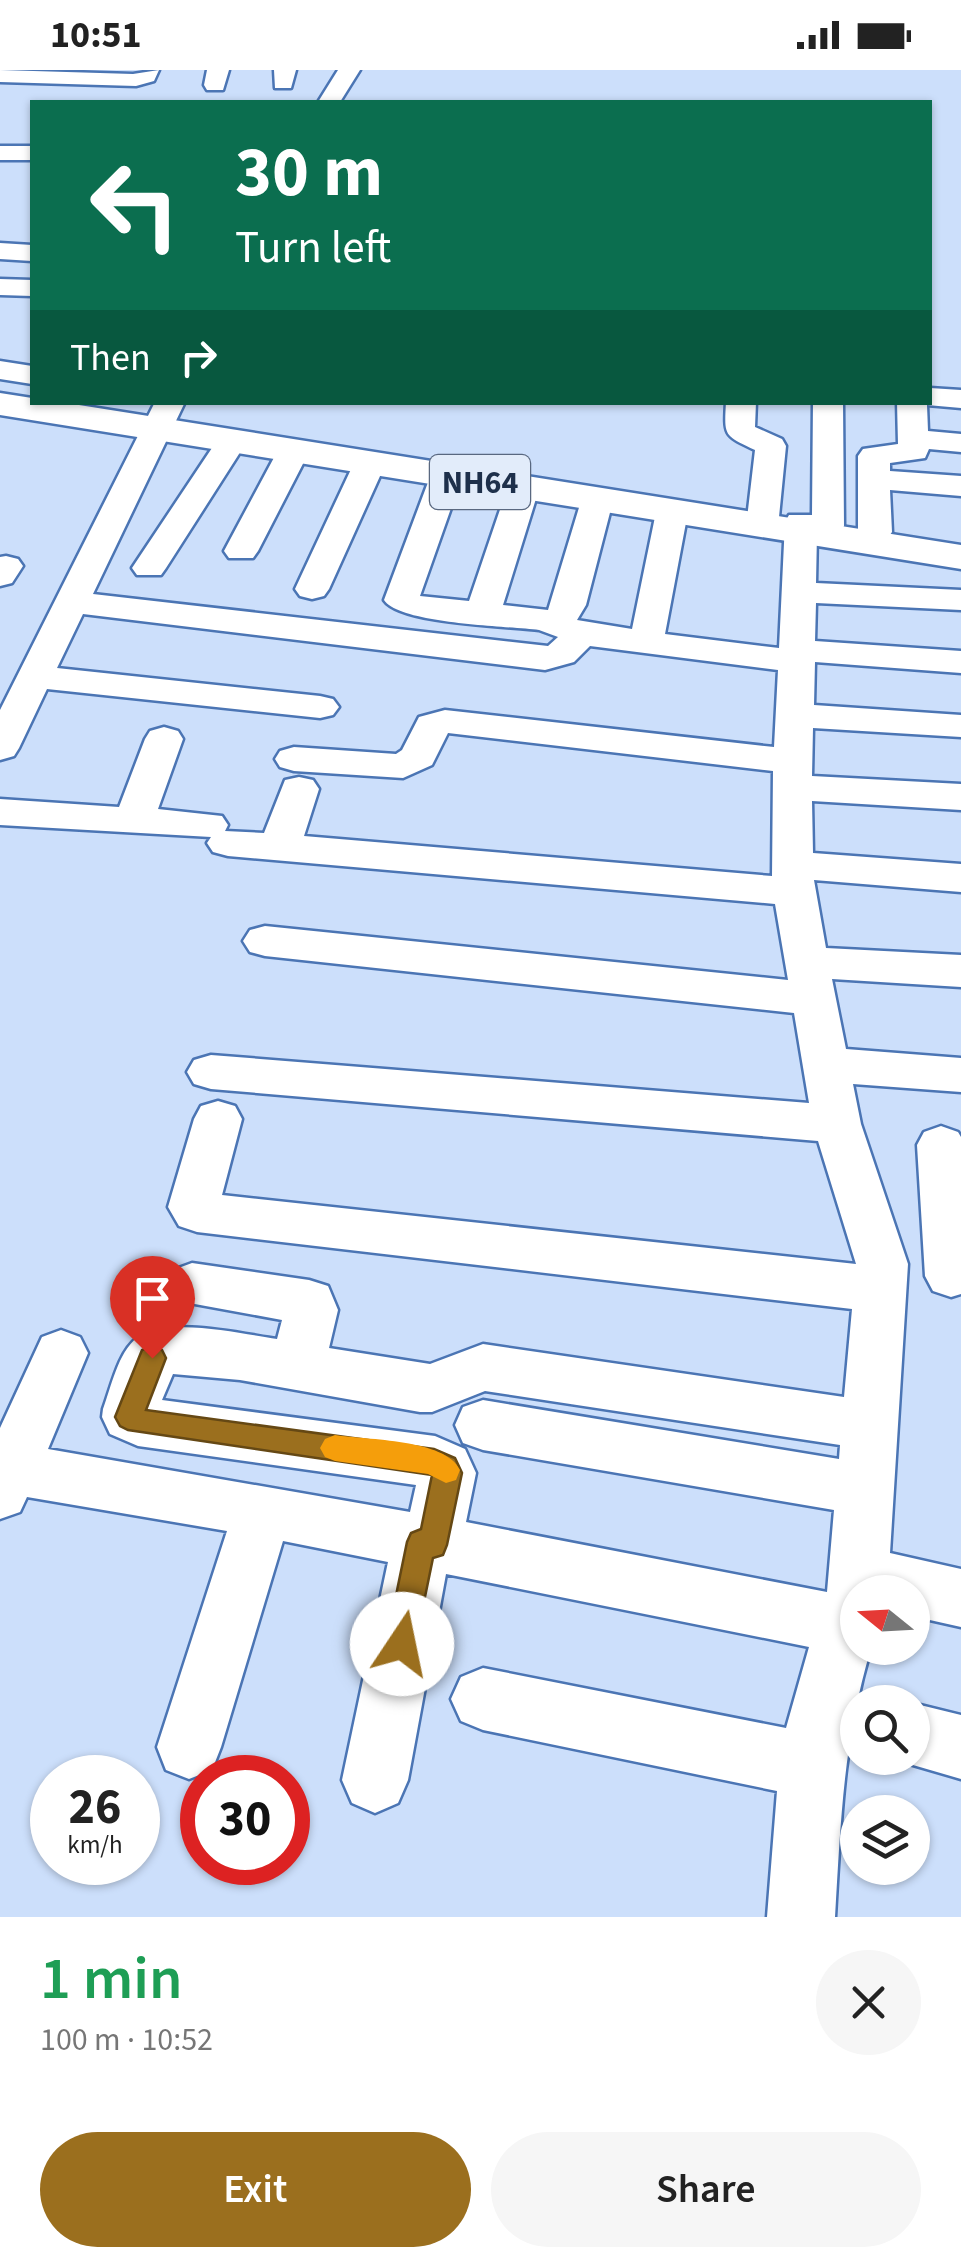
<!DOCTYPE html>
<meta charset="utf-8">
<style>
body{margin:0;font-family:"Source Sans 3",sans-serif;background:#f6f6f6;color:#222;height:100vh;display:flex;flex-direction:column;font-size:38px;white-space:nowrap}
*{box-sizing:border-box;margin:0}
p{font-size:32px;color:#767676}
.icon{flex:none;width:55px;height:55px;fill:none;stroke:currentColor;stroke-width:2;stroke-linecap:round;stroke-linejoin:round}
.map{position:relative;height:1847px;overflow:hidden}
.sheet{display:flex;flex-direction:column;background:#fff;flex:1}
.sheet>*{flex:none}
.banner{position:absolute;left:30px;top:30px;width:902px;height:305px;border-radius:0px;box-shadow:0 2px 8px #0004;background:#0b6e4f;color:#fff;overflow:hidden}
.needle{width:65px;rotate:288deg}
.tools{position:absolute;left:840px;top:1505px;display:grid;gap:20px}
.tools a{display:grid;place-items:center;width:90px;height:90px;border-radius:50%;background:#fff;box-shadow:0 2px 8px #0004;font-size:50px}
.speed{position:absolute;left:30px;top:1685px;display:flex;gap:20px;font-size:50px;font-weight:700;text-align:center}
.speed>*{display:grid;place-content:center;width:130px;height:130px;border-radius:50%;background:#fff;box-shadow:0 2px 8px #0004;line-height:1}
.speed small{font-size:25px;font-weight:400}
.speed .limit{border:15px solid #d22;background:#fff;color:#111}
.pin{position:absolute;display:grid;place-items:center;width:85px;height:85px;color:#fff;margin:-102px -42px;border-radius:50% 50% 50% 0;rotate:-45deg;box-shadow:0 0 10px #0007}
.pin .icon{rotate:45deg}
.me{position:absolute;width:110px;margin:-55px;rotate:11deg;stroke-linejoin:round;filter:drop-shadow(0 0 8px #0008)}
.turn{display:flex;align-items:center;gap:35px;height:210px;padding:0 40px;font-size:45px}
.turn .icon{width:130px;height:130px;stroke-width:2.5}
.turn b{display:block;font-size:70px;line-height:85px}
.then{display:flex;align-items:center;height:95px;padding:0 40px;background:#0003;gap:20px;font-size:38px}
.round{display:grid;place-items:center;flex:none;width:105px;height:105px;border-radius:52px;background:#f6f6f6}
.head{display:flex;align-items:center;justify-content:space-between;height:170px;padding:0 40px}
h1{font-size:60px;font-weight:600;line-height:75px;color:#1e9e55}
.action{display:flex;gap:20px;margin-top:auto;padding:20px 40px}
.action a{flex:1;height:115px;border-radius:60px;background:#9b6f1e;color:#fff;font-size:40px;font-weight:600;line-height:115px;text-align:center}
.action a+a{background:#f6f6f6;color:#222}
.status{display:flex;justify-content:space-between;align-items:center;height:70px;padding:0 50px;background:#fff;direction:ltr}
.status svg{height:28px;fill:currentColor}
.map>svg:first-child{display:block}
</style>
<div class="status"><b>10:51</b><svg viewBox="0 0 49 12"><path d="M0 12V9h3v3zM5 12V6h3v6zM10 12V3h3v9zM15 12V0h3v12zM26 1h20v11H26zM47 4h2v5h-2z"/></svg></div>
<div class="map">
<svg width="961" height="1847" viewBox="0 0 961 1847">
<rect width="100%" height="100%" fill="#ccdffb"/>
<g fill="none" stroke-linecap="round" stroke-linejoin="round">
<!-- minor casing -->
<g stroke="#4b75b4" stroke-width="5">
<path id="minor" d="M0,0L133,4L159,0L154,11L136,16L0,12Z
M207,0H229L223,20H207L204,15Z
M274,0H296L291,18H275Z
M338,0H360L340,32H318Z
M0,76H32V90H0Z
M0,173L32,175V191L0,189Z
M0,209L32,210V226L0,225Z
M0,291L32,296V314L0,309Z
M930,318L961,320V338L927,335L928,361L961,364V382L929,379L925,388L890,393V401L961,406V426L890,420L892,462L887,469H863L858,462V386L863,379L898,374L897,332H930Z
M155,332H185L93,524L548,576L558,567L539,560C507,556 400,554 384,530L430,407L435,400H457L462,407L420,526L469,531L507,419L512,412H534L539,419L503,535L548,540L581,431L586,424H608L613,431L586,535L577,550L632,559L656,442L660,435H684L688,442L665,564L779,578L785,452L789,445H812L813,332H843L844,456L840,463H817L816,513L961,520V540L816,533L815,571L961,581V603L815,592L814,635L961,645V667L813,658L812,706L961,714V740L812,731L813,783L961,794V822L814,810L826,878L961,885V917L832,909L846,979L961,988V1022L853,1014L861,1054L908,1194L890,1483L961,1499V1557L912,1546V1522H858V1578H871C843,1673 841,1748 835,1847H767L777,1721L483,1660L461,1651L451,1629L461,1607L483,1598L786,1658L809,1577L446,1504L408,1710L398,1733L375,1743L352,1733L342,1710L388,1492L283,1471L221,1677L212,1700L189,1709L166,1700L157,1677L227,1461L27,1427L20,1442L0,1449V1358L42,1267L61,1260L80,1267L88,1283L48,1379L410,1442L416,1415L138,1376L110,1364L102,1347L103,1339C111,1318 118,1282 137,1268C168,1246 241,1264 277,1269L282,1250L173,1230L166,1215L173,1200L192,1193L309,1210L328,1216L338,1240L329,1278L430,1294L483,1274L844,1327L852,1239L197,1162L179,1156L168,1137L194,1049L201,1036L218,1031L235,1036L242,1049L222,1125L856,1194L818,1071L211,1019L194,1014L187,1002L194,990L211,985L809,1033L794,943L265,886L250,882L243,871L250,860L265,856L788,910L775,834L228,786L213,782L207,773L211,767L0,755V729L119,737L145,669L150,661L164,657L178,661L183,669L158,739L222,746L228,755L225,761L264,763L285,710L299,707L313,710L319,719L304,766L772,806L773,701L448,663L432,695L403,708L294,701L280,697L275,689L280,681L294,677L396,684L402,680L419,647L445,640L774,677L778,600L590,576L574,592L545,600L83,544L57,598L320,626L333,629L339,637L333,645L320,648L47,619L19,678L14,686L0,690V640ZM173,1304L240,1310L420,1342H432L485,1321L840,1375L839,1389L483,1330L463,1337L455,1355L463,1373L483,1380L834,1440L827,1522L466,1452L476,1403L465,1379L435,1366L162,1330Z
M726,332H756L755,357L782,369L786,376L778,457L774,464H750L746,457L755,380C724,365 724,367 726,332Z
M231,364L242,366L246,373L166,498L161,505H137L132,498L220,366Z
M293,373L304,375L309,382L258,481L253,488H229L224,481L277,382L282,375Z
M369,386L380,388L385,395L329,519L324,526L312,529L300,526L295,519L353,395L358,388Z
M6,486L18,489L23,496L12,513L0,516V487Z
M941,1056L958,1062L961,1067V1224L951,1227L933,1221L925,1206L917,1075L924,1062Z
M912,1633L961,1645V1709L889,1688H912Z"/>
</g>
<!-- highway casing -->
<g stroke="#4b75b4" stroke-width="5">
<path id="highway" d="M0,323L32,328V332H60L961,475V499L0,345Z"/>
</g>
<!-- minor -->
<use href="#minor" fill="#fff" fill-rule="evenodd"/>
<!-- highway -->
<use href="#highway" fill="#fff" fill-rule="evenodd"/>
</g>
<!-- route -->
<path fill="#9b6f1e" stroke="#654814" stroke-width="2.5" d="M152,1276L162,1280L166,1288L146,1340L434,1379L455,1388L462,1403L447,1475L443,1485L433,1488L413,1585L402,1589L390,1585L386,1574L407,1472L411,1463L421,1459L432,1405L128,1360L120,1356L115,1347L142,1280Z"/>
<!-- slow -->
<path fill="#f59e0b" d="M335,1365C367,1370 446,1369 460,1400L456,1410L446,1413L428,1404L335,1391L325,1387L320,1378L325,1369Z"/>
<g text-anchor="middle" stroke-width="8" stroke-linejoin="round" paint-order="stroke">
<!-- shield labels -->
<rect fill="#e2ecfa" stroke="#596880" stroke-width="2.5" x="430" y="385" width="100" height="54" rx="8"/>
<g font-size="32" font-weight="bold" fill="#1e304b">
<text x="480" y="423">NH64</text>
</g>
</g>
</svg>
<div class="tools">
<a><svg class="needle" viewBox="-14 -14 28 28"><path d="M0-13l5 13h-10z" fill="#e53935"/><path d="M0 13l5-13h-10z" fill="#767676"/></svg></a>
<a><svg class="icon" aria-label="search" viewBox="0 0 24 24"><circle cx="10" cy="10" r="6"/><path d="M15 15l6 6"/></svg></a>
<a><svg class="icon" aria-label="layers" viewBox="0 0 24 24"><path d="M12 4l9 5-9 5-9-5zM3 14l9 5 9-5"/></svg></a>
</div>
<div class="speed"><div>26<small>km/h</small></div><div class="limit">30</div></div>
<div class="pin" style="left:152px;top:1288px;background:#d93025"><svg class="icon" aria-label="arrive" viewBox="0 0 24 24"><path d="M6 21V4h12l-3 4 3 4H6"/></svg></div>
<svg class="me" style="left:402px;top:1574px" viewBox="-20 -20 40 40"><circle r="19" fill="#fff"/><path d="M0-13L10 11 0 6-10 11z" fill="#9b6f1e"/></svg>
<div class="banner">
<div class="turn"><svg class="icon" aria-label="left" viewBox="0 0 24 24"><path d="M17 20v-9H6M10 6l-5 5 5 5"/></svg><div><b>30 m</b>Turn left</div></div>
<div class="then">Then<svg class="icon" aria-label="right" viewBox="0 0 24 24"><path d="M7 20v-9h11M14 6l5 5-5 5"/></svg></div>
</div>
</div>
<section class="sheet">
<div class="head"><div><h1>1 min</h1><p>100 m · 10:52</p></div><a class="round"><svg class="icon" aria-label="close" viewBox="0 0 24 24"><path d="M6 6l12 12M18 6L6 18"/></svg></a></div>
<div class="action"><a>Exit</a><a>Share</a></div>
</section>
